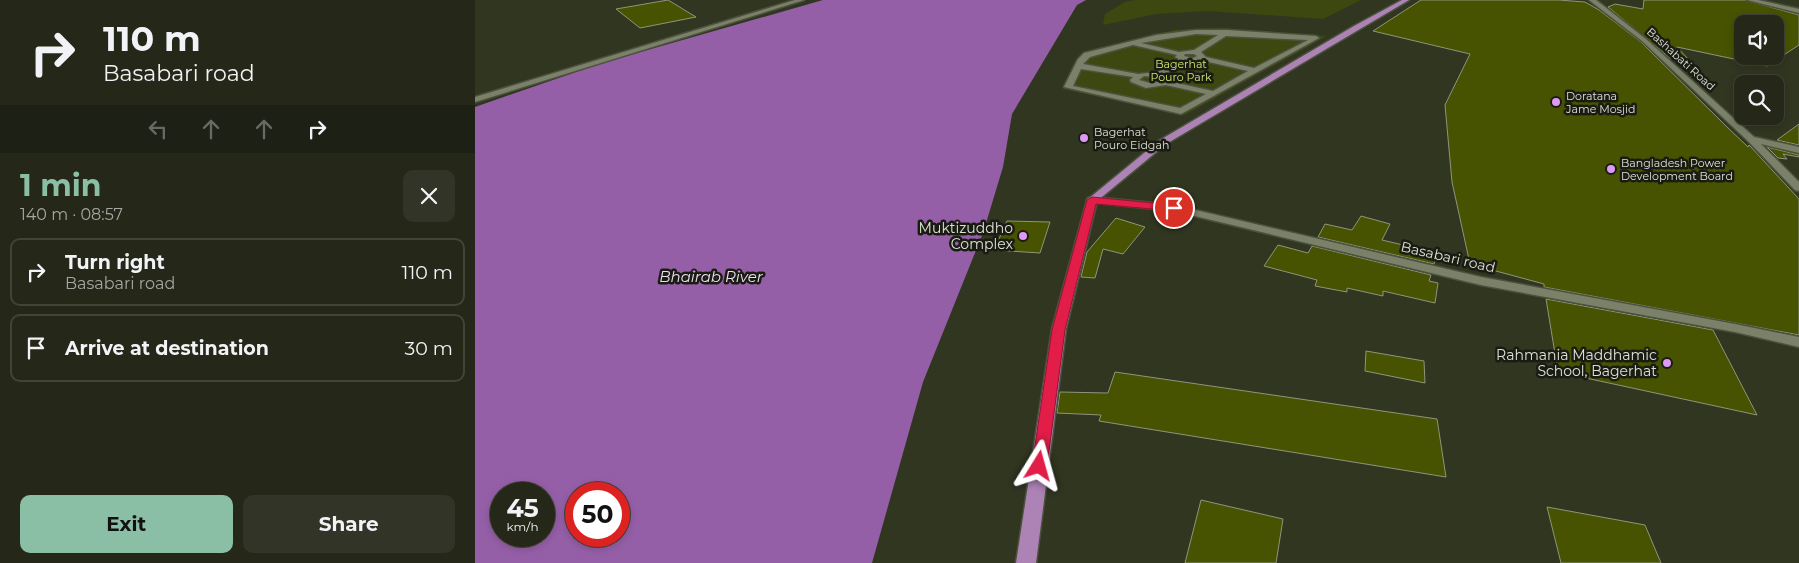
<!DOCTYPE html>
<meta charset="utf-8">
<style>
body{margin:0;font-family:Montserrat,sans-serif;background:#313426;color:#f1f3f6;height:100vh;display:flex;flex-direction:column;font-size:19px;white-space:nowrap}
*{box-sizing:border-box;margin:0}
p{font-size:16px;color:#a3a6a2}
.icon{flex:none;width:28px;height:28px;fill:none;stroke:currentColor;stroke-width:2;stroke-linecap:round;stroke-linejoin:round}
.map{position:relative;flex:1;overflow:hidden}
.details{display:flex;flex-direction:column;background:#252819;width:475px}
.details>*{flex:none}
.banner{background:#252819;color:#f1f3f6;overflow:hidden}
.controls{position:absolute;left:1259px;top:15px;display:grid;gap:10px}
.controls a{display:grid;place-items:center;width:50px;height:50px;border-radius:10px;background:#252819;box-shadow:0 2px 8px #0003,0 0 0 1px #424438;font-size:25px}
.speed{position:absolute;left:15px;top:482px;display:flex;gap:10px;font-size:25px;font-weight:700;text-align:center}
.speed>*{display:grid;place-content:center;width:65px;height:65px;border-radius:50%;background:#252819;box-shadow:0 2px 8px #0003,0 0 0 1px #424438;line-height:1}
.speed small{font-size:12px;font-weight:400}
.speed .limit{border:8px solid #d22;background:#fff;color:#111}
.pin{position:absolute;display:grid;place-items:center;width:42px;height:42px;color:#fff;margin:-21px;border:2px solid #fff;border-radius:50%;box-shadow:0 1px 5px #0007}
.me{position:absolute;width:55px;margin:-28px;rotate:8deg;stroke-linejoin:round;filter:drop-shadow(0 0 4px #0008)}
.turn{display:flex;align-items:center;gap:18px;height:105px;padding:0 20px;font-size:22px}
.turn .icon{width:65px;height:65px;stroke-width:2.5}
.turn b{display:block;font-size:35px;line-height:42px}
.lanes{display:flex;align-items:center;height:48px;padding:0 20px;background:#0003;justify-content:center;gap:25px;direction:ltr}
.lanes .off{opacity:.35}
.round{display:grid;place-items:center;flex:none;width:52px;height:52px;border-radius:10px;background:#313426}
.overview{display:flex;align-items:center;justify-content:space-between;height:85px;padding:0 20px}
h1{font-size:30px;font-weight:700;line-height:38px;color:#8abfa5}
.primary-button{display:flex;gap:10px;margin-top:auto;padding:10px 20px}
.primary-button a{flex:1;height:58px;border-radius:10px;background:#8abfa5;color:#111;font-size:20px;font-weight:700;line-height:58px;text-align:center}
.primary-button a+a{background:#313426;color:#f1f3f6}
ul{padding:0;list-style:none}
li{display:flex;align-items:center;gap:15px;height:68px;margin:0 10px 8px;padding:0 10px;border:2px solid #424438;border-radius:10px}
li div{flex:1}
li b{display:block;font-size:19px}
li em{font-style:normal}
main{display:flex;flex:1;min-height:0}
.map>svg:first-child{display:block}
</style>
<main>
<section class="details">
<div class="banner">
<div class="turn"><svg class="icon" aria-label="right" viewBox="0 0 24 24"><path d="M7 20v-9h11M14 6l5 5-5 5"/></svg><div><b>110 m</b>Basabari road</div></div>
<div class="lanes"><svg class="icon off" aria-label="left" viewBox="0 0 24 24"><path d="M17 20v-9H6M10 6l-5 5 5 5"/></svg><svg class="icon off" aria-label="ahead" viewBox="0 0 24 24"><path d="M12 20V5M6 11l6-6 6 6"/></svg><svg class="icon off" aria-label="ahead" viewBox="0 0 24 24"><path d="M12 20V5M6 11l6-6 6 6"/></svg><svg class="icon" aria-label="right" viewBox="0 0 24 24"><path d="M7 20v-9h11M14 6l5 5-5 5"/></svg></div>
</div>
<div class="overview"><div><h1>1 min</h1><p>140 m · 08:57</p></div><a class="round"><svg class="icon" aria-label="close" viewBox="0 0 24 24"><path d="M6 6l12 12M18 6L6 18"/></svg></a></div>
<ul>
<li><svg class="icon" aria-label="right" viewBox="0 0 24 24"><path d="M7 20v-9h11M14 6l5 5-5 5"/></svg><div><b>Turn right</b><p>Basabari road</p></div><em>110 m</em></li>
<li><svg class="icon" aria-label="arrive" viewBox="0 0 24 24"><path d="M6 21V4h12l-3 4 3 4H6"/></svg><div><b>Arrive at destination</b></div><em>30 m</em></li>
</ul>
<div class="primary-button"><a>Exit</a><a>Share</a></div>
</section>
<div class="map">
<svg width="1324" height="563" viewBox="0 0 1324 563">
<rect width="100%" height="100%" fill="#313621"/>
<!-- green -->
<path fill="#3d4710" d="M660,0H886L848,19L732,11L681,14L628,25L630,14L650,2Z
M743,28L852,36L710,115L588,89L598,65L612,51L700,30Z"/>
<!-- water -->
<path fill="#955fa7" fill-rule="evenodd" d="M348,0H611L602,5L537,114L528,167L508,233L448,382L397,563H0V107L127,63ZM26,494H69V536H26ZM101,494H144V536H101Z"/>
<!-- building -->
<path fill="#475300" stroke="#8e957c" fill-rule="evenodd" d="M193,0L221,17L165,28L141,9Z
M946,0H1084L1110,2L1124,10L1166,42L1250,125L1273,147L1274,145L1324,199V335L1069,287V284L995,264L977,182L970,105L995,54L898,31Z
M1169,0H1270L1324,15V45L1292,66L1202,47L1214,60L1195,58L1133,7L1140,4L1168,9ZM1268,24H1300V56H1268Z
M1324,124V145L1302,140Z
M1292,147L1324,155V157L1308,154L1312,159L1303,158Z
M886,216L915,224L907,240L962,253L959,264L843,237L850,224L877,230Z
M641,218L670,227L648,254L628,249L620,278L606,277L612,252Z
M532,221L575,222L565,253L519,250Z
M803,245L833,253L837,246L956,275L954,281L963,283L960,303L908,291V296L872,288V292L840,286L842,280L789,266Z
M1071,299L1238,330L1282,415L1083,372Z
M891,351L949,361L950,383L890,371Z
M640,372L962,419L971,477L624,421L626,415L582,413L585,392L633,393Z
M726,500L808,519L801,563H710Z
M1072,507L1170,525L1186,563H1086Z"/>
<g fill="none" stroke-linecap="round" stroke-linejoin="round">
<!-- minor casing -->
<g stroke="#4c513e" stroke-width="3">
<path id="minor" d="M320,0H329L0,102V97Z
M1114,0H1121L1171,39L1279,137L1324,147V153L1286,144L1324,182V191L1320,190L1273,141L1167,41Z
M1272,0H1283L1324,9V13Z
M721,30H752L841,36L844,38L706,114L589,87L603,59L609,53L681,35ZM721,34L743,35L719,50L704,52L666,43ZM751,36L833,40L779,68L731,57L726,52ZM658,45L702,55L700,57L704,59L682,72L663,74L608,64L615,57ZM710,54H719L722,56L718,58L709,56ZM725,60L773,71L738,91L697,82L695,75L690,74L711,61L718,62ZM606,69L658,77L655,80L656,82L671,88L691,85L731,94L705,108L598,86ZM669,76L688,78L689,81L675,83L664,80Z
M617,197L699,205L1006,277L1260,324L1324,337V347L1260,332L1006,285L699,211L613,202L612,200L613,198Z"/>
</g>
<!-- major casing -->
<g stroke="#4c513e" stroke-width="3">
<path id="major" d="M927,0H934L691,144L622,201L591,329L561,563H541L577,329L612,200L685,140L879,26Z"/>
</g>
<!-- minor -->
<use href="#minor" fill="#7a8168" fill-rule="evenodd"/>
<!-- major -->
<use href="#major" fill="#ad82b5" fill-rule="evenodd"/>
</g>
<!-- route -->
<path fill="#e11d48" stroke="#92132f" d="M617,197L699,205L704,208L699,211L621,204L590,330L572,466L570,470L564,472L559,470L557,466L577,330L612,200Z"/>
<!-- markers -->
<g fill="#dd99f4" stroke="#1a1c13" stroke-width="2">
<circle cx="1081" cy="102" r="5"/>
<circle cx="609" cy="138" r="5"/>
<circle cx="1136" cy="169" r="5"/>
<circle cx="548" cy="236" r="5"/>
<circle cx="1192" cy="363" r="5"/>
</g>
<g text-anchor="middle" stroke-width="5" stroke-linejoin="round" paint-order="stroke">
<!-- far-street labels -->
<g font-size="11" fill="#dde1d4" stroke="#1a1c13">
<text transform="translate(1206 59) rotate(42)" y="4">Bashabati Road</text>
</g>
<!-- far-park labels -->
<g font-size="11" fill="#cfe76b" stroke="#1a1c13">
<text x="706" y="68">Bagerhat<tspan x="706" dy="13">Pouro Park</tspan></text>
</g>
<!-- far-poi labels -->
<g font-size="11" fill="#dde1d4" stroke="#1a1c13" text-anchor="start">
<text x="1091" y="100">Doratana<tspan x="1091" dy="13">Jame Mosjid</tspan></text>
<text x="619" y="136">Bagerhat<tspan x="619" dy="13">Pouro Eidgah</tspan></text>
<text x="1146" y="167">Bangladesh Power<tspan x="1146" dy="13">Development Board</tspan></text>
</g>
<!-- poi labels -->
<g font-size="14" fill="#dde1d4" stroke="#1a1c13" text-anchor="end">
<text x="538" y="233">Muktizuddho<tspan x="538" dy="16">Complex</tspan></text>
<text x="1182" y="360">Rahmania Maddhamic<tspan x="1182" dy="16">School, Bagerhat</tspan></text>
</g>
<!-- street labels -->
<g font-size="14" fill="#dde1d4" stroke="#1a1c13">
<text transform="translate(973 257) rotate(13)" y="5">Basabari road</text>
</g>
<!-- water labels -->
<g font-size="15" font-style="italic" fill="#eddef2" stroke="#1a1c13">
<text x="236" y="282">Bhairab River</text>
</g>
</g>
</svg>
<div class="controls">
<a><svg class="icon" aria-label="sound" viewBox="0 0 24 24"><path d="M4 9h4l5-4v14l-5-4H4zM17 9q2 3 0 6"/></svg></a>
<a><svg class="icon" aria-label="search" viewBox="0 0 24 24"><circle cx="10" cy="10" r="6"/><path d="M15 15l6 6"/></svg></a>
</div>
<div class="speed"><div>45<small>km/h</small></div><div class="limit">50</div></div>
<div class="pin" style="left:699px;top:208px;background:#d93025"><svg class="icon" aria-label="arrive" viewBox="0 0 24 24"><path d="M6 21V4h12l-3 4 3 4H6"/></svg></div>
<svg class="me" style="left:564px;top:466px" viewBox="-20 -20 40 40"><path d="M0-17L14 15 0 8-14 15z" fill="#e11d48" stroke="#fff" stroke-width="4"/></svg>
</div>
</main>
